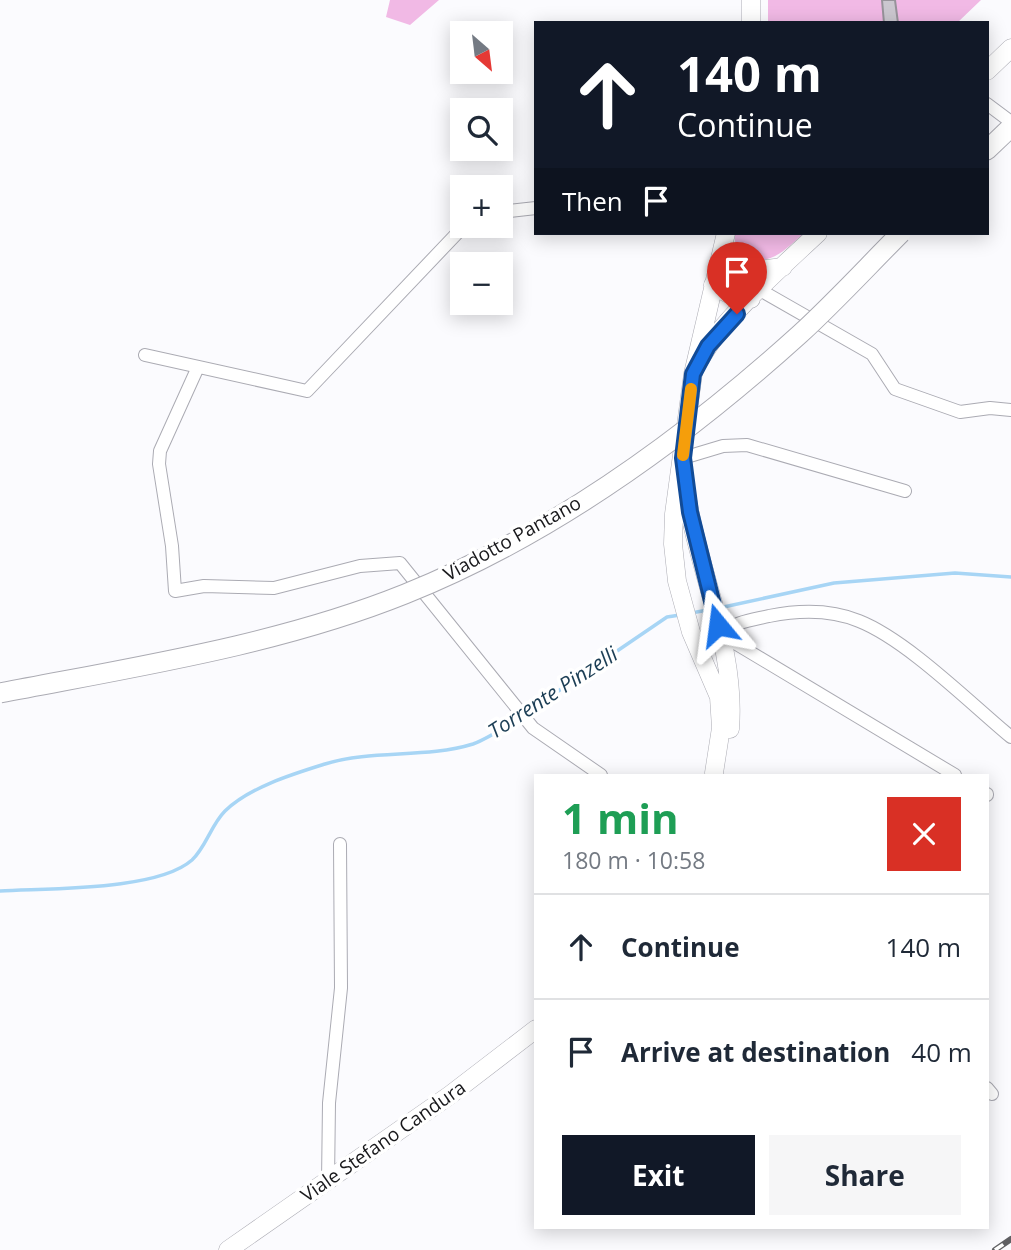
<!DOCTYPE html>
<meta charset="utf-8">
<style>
body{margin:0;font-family:"Open Sans",sans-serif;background:#f6f6f7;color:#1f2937;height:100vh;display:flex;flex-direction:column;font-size:26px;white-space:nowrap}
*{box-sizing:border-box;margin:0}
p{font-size:23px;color:#747a83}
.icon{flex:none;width:38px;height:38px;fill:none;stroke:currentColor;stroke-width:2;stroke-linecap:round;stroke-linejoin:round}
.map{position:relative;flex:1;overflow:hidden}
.side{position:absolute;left:534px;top:774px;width:455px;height:455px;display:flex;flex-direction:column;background:#fff;border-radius:0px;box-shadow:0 4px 18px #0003}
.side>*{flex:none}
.hud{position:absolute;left:534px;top:21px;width:455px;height:214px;border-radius:0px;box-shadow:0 4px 18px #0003;background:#111827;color:#fff;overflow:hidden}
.needle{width:46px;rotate:152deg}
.controls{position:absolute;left:450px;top:21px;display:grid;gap:14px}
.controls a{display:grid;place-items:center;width:63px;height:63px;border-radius:0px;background:#fff;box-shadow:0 4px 18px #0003;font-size:35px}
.pin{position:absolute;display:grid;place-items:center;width:60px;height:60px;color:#fff;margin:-72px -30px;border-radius:50% 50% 50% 0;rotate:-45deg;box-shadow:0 0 7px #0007}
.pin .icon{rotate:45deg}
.me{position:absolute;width:77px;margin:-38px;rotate:344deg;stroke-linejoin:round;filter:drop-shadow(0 0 5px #0008)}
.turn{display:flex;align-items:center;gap:24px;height:147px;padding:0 28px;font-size:32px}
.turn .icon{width:91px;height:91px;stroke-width:2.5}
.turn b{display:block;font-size:49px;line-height:60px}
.then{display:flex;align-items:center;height:66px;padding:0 28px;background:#0003;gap:14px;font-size:26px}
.round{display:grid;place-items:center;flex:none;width:74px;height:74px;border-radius:0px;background:#f6f6f7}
.head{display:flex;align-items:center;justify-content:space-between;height:119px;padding:0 28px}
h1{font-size:42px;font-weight:700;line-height:52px;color:#1e9e55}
.button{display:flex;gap:14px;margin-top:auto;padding:14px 28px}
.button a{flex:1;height:80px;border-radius:0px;background:#111827;color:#fff;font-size:28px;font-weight:700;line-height:80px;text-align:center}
.button a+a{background:#f6f6f7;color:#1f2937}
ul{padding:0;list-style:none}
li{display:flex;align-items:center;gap:21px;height:105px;padding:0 28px;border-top:2px solid #e0e1e3}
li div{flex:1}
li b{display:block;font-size:26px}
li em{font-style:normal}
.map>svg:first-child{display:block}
</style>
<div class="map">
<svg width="1011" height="1250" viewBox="0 0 1011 1250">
<rect width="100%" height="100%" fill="#fbfbfe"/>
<!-- green -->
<path fill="#f1b9e5" d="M390,0H439L410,25L386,17Z
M768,0H981L957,23H768Z
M735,233H804C788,247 769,269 746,256C736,251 734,243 735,233Z"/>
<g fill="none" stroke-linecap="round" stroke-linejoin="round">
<!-- stream -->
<path stroke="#a7d5f5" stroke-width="3.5" d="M719,608L834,583L955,573L1011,577
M691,613L708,610
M526,713L667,617L680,615
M0,891C47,888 157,891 192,860C206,847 211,825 225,811C250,787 293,774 325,764C373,749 425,759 473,744C489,738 505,727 519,718"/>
</g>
<!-- building -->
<path fill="#cbc7cf" stroke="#97939a" stroke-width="2" d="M882,0H895L898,23H884Z"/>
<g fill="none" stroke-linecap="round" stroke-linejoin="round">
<!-- minor casing -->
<g stroke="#ababb3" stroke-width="14">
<path id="minor" d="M987,104L1011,122
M500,212L536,208
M760,290L872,354L895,389L960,412L990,408L1011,410
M145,355L307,391L464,226
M198,367L160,451L159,464L172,546L175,591L204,586L274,588L360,566L400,563L533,728L601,775
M683,458L723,446L747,445L905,491
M955,775L720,634C734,622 752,620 769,616C799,610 830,609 859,621C907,640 970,703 1011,737
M987,794V795
M987,1088L992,1094
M328,1181L329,1103L341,988L340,844"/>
</g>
<!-- secondary casing -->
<g stroke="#ababb3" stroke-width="19">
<path id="secondary" d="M751,23V0
M987,71L1011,48
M751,299C735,299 726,293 713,285L734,273L783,267
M701,358C723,318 784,265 818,233
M684,476C693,562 737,643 730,729
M714,773L721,728L719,697L691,632L677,581L673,544L674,514L693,374L726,233
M228,1250L450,1095L536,1029"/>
</g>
<!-- primary casing -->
<g stroke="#ababb3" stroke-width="21">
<path id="primary" d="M987,150L1011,127"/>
</g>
<!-- minor -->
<use href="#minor" stroke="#fff" stroke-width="12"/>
<!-- secondary -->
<use href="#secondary" stroke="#fff" stroke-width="18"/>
<!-- primary -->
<use href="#primary" stroke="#fff" stroke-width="19"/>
<!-- rail casing -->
<g stroke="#606063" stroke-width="6">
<path id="rail" d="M995,1250L1011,1239"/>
</g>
<!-- rail -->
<use href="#rail" stroke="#fff" stroke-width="3.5" stroke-dasharray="10" stroke-linecap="butt"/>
<!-- primary-bridge casing -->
<g stroke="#ababb3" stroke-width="21" stroke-linecap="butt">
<path id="primary-bridge" d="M0,693C134,667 278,645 405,594C550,536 685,438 800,334C835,302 868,266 901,233"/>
</g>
<!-- primary-bridge -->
<use href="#primary-bridge" stroke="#fff" stroke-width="19"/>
</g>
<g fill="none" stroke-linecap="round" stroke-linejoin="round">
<!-- route casing -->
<g stroke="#114b97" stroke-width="18">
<path id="route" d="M718,625L690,512L683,458L693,374L708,346L737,314"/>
</g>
<!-- route -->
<use href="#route" stroke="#1a73e8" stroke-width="12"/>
<!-- slow -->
<path stroke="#f59e0b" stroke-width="12" d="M683,455L691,389"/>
</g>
<g text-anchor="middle" stroke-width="7" stroke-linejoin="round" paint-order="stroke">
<!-- street labels -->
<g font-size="19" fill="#18181b" stroke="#fff">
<text transform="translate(512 538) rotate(-29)" y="7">Viadotto Pantano</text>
<text transform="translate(383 1141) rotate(-35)" y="7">Viale Stefano Candura</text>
</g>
<!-- water labels -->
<g font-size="21" font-style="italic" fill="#1c3e55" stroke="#fff">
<text transform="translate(553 693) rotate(-33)" y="7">Torrente Pinzelli</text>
</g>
</g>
</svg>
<div class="controls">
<a><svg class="needle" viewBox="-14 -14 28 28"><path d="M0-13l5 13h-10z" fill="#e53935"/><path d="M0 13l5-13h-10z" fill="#747a83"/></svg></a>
<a><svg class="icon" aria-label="search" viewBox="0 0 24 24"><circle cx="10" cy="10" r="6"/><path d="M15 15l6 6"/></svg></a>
<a>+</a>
<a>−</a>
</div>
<div class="pin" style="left:737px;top:314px;background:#d93025"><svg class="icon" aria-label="arrive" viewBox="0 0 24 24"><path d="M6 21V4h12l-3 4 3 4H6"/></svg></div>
<svg class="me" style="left:718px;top:625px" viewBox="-20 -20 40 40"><path d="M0-17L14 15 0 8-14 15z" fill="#1a73e8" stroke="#fff" stroke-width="4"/></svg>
<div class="hud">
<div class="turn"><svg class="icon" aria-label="ahead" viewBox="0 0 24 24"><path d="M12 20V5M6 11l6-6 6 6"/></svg><div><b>140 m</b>Continue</div></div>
<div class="then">Then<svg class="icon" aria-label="arrive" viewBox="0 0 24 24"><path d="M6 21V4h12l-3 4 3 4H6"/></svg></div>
</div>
<section class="side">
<div class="head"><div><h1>1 min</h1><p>180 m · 10:58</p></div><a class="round" style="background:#d93025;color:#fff"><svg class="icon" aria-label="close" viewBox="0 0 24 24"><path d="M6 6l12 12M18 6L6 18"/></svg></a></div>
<ul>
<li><svg class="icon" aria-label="ahead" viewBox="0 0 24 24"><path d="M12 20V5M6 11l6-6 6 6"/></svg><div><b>Continue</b></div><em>140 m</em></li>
<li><svg class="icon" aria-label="arrive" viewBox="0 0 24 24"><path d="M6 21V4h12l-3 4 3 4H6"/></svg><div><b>Arrive at destination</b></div><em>40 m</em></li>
</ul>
<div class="button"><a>Exit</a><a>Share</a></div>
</section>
</div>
